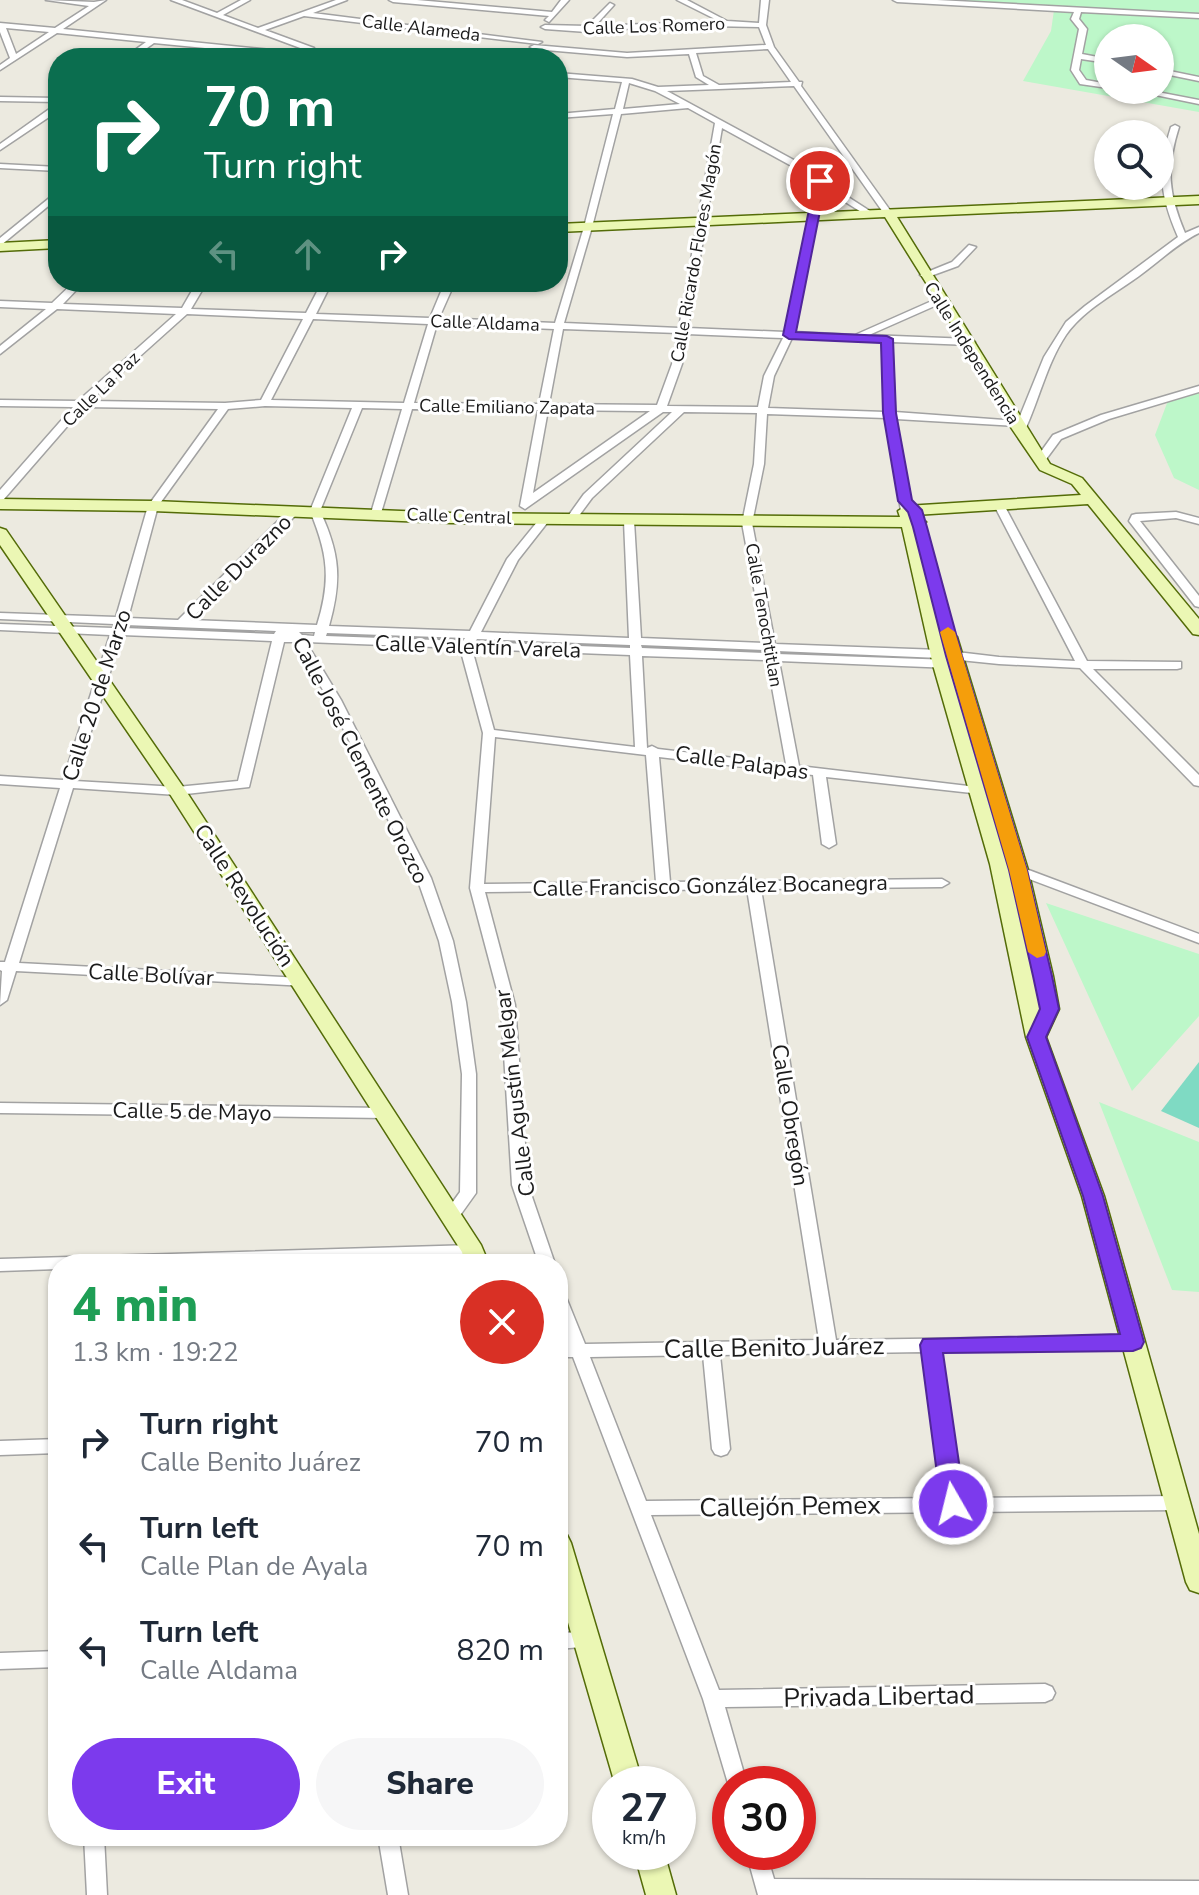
<!DOCTYPE html>
<meta charset="utf-8">
<style>
body{margin:0;font-family:"Nunito Sans",sans-serif;background:#f6f6f7;color:#1f2937;height:100vh;display:flex;flex-direction:column;font-size:30px;white-space:nowrap}
*{box-sizing:border-box;margin:0}
p{font-size:26px;color:#747a83}
.icon{flex:none;width:44px;height:44px;fill:none;stroke:currentColor;stroke-width:2;stroke-linecap:round;stroke-linejoin:round}
.map{position:relative;flex:1;overflow:hidden}
.panel{position:absolute;left:48px;top:1254px;width:520px;height:592px;display:flex;flex-direction:column;background:#fff;border-radius:32px;box-shadow:0 2px 6px #0004}
.panel>*{flex:none}
.top-card{position:absolute;left:48px;top:48px;width:520px;height:244px;border-radius:32px;box-shadow:0 2px 6px #0004;background:#0b6e4f;color:#fff;overflow:hidden}
.needle{width:52px;rotate:104deg}
.controls{position:absolute;left:1094px;top:24px;display:grid;gap:16px}
.controls a{display:grid;place-items:center;width:80px;height:80px;border-radius:50%;background:#fff;box-shadow:0 2px 6px #0004;font-size:40px}
.speed{position:absolute;left:592px;top:1766px;display:flex;gap:16px;font-size:40px;font-weight:700;text-align:center}
.speed>*{display:grid;place-content:center;width:104px;height:104px;border-radius:50%;background:#fff;box-shadow:0 2px 6px #0004;line-height:1}
.speed small{font-size:20px;font-weight:400}
.speed .limit{border:12px solid #d22;background:#fff;color:#111}
.pin{position:absolute;display:grid;place-items:center;width:68px;height:68px;color:#fff;margin:-34px;border:4px solid #fff;border-radius:50%;box-shadow:0 2px 8px #0007}
.me{position:absolute;width:88px;margin:-44px;rotate:352deg;stroke-linejoin:round;filter:drop-shadow(0 0 6px #0008)}
.turn{display:flex;align-items:center;gap:28px;height:168px;padding:0 24px;font-size:36px}
.turn .icon{width:104px;height:104px;stroke-width:2.5}
.turn b{display:block;font-size:56px;line-height:68px}
.lanes{display:flex;align-items:center;height:76px;padding:0 24px;background:#0003;justify-content:center;gap:40px;direction:ltr}
.lanes .off{opacity:.35}
.round{display:grid;place-items:center;flex:none;width:84px;height:84px;border-radius:42px;background:#f6f6f7}
.headline{display:flex;align-items:center;justify-content:space-between;height:136px;padding:0 24px}
h1{font-size:48px;font-weight:800;line-height:60px;color:#1e9e55}
.action{display:flex;gap:16px;margin-top:auto;padding:16px 24px}
.action a{flex:1;height:92px;border-radius:48px;background:#7c3aed;color:#fff;font-size:32px;font-weight:800;line-height:92px;text-align:center}
.action a+a{background:#f6f6f7;color:#1f2937}
ul{padding:0;list-style:none}
li{display:flex;align-items:center;gap:24px;height:104px;padding:0 24px}
li div{flex:1}
li b{display:block;font-size:30px}
li em{font-style:normal}
.map>svg:first-child{display:block}
</style>
<div class="map">
<svg width="1199" height="1895" viewBox="0 0 1199 1895">
<rect width="100%" height="100%" fill="#eceae0"/>
<!-- park -->
<path fill="#bdf7c9" fill-rule="evenodd" d="M943,0H1199V112L1023,81L1051,31L1054,10ZM1108,38H1160V90H1108Z
M1199,388V490L1174,478L1155,435L1169,398Z
M1046,903L1199,954V1016L1132,1091Z
M1099,1102L1199,1142V1292L1172,1290Z"/>
<!-- pitch -->
<path fill="#7fdac3" d="M1199,1062V1128L1161,1111Z"/>
<g fill="none" stroke-linecap="round" stroke-linejoin="round">
<!-- street casing -->
<g stroke="#a2a2a2" stroke-width="3">
<path id="street" d="M46,0L94,2L106,0L63,29L330,56L334,58H308L154,43L133,58H124L146,42L57,33L0,70V65L10,58L0,32V23L55,28L89,6ZM6,28L49,32L16,54Z
M171,0H182L217,13L241,0H250L223,15L258,28L336,0H347L313,13L542,42L538,44L304,16L265,30L314,48V52H311Z
M389,0H417L552,12L561,0H569L549,22L545,20L549,16L393,2Z
M677,0H687L727,21L759,23L761,0H769L766,25L774,47L799,82H802L801,86L892,213L885,215L794,86L667,91L814,171L831,186L873,213L866,215L823,188L794,332L855,335L943,296L946,297V301L869,335L970,339L975,342L970,345L892,342L895,412L1018,421L1044,357L1066,322L1085,306L1178,237C1160,196 1157,170 1171,127L1175,125L1179,127C1166,168 1168,193 1185,233L1199,227V233C1178,243 1162,259 1143,273C1117,293 1085,308 1066,335C1046,365 1039,401 1024,432H1016L1017,426L896,419L911,511L910,513H902L901,511L886,418L767,414L764,464L752,523L775,644L940,650L999,657L1075,661L994,505L995,503H1003L1087,661L1181,662V668L1177,669H1093L1199,775V786L1194,785L1080,668L999,664L940,658L777,651V654L951,660L957,664L951,668L779,661L799,766L985,788L990,789L991,792L990,795L826,777L836,844L829,848L822,844L813,775L659,757L670,882L748,881L753,879L758,881L942,879L949,883L942,887L761,889L836,1340L1133,1336L1139,1337L1141,1342L1139,1347L1133,1348L940,1351L961,1498L1177,1496L1183,1498L1186,1503L1183,1508L1177,1510L651,1515L719,1690L1045,1684L1052,1687L1055,1693L1052,1699L1045,1702L725,1707L747,1784H730V1790L703,1699L573,1357H558V1345L568,1344L558,1319V1291L564,1293L566,1297L585,1344L819,1340L747,889L485,892L515,1005L528,1185L555,1264H539L512,1185L501,1005L470,888L483,733L460,648L306,642L341,700L431,878L453,941L466,1002L476,1074V1193L456,1221H444L442,1217L460,1192L462,1074L452,1002L439,941L417,878L329,700L294,642H284L249,787L177,795L73,788L19,963L301,978L306,980L308,983L306,986L16,971L7,1000L0,1005L2,971L0,970V962H5L60,788L0,784V776L63,780L110,635L0,630V624L113,628L114,624L0,619V613L116,617L148,506L218,409L84,407L4,499L0,500V490L73,407L0,406V400L78,401L176,314L57,309L0,354V346L46,309L0,307V301L52,303L74,282H84L63,304L182,308L197,282H207L191,309L306,313L322,282H332L316,314L430,318L445,282H455L439,318L555,323L584,227L613,114L558,118V114L615,109L622,82L558,77V73L632,79L658,87L709,85L696,77L689,54L627,57L534,49L530,47L534,45L627,53L766,45L759,27L708,26L591,30L587,32L545,29L541,27L545,25L587,26L610,3L614,5L595,26L719,21ZM768,49L791,82L719,85L703,76L696,53ZM629,83L655,91L680,104L623,109ZM688,108L715,123L679,328L564,323L592,227L621,114ZM722,128L808,175L816,182L785,332L688,328ZM187,314L303,319L261,400L225,403L90,401ZM313,319L428,324L404,403L271,400ZM437,324L554,329L539,404L414,403ZM563,329L678,333L672,364L657,405L549,404ZM687,334L783,338L764,376L758,407L667,406L682,364ZM792,338L882,341L885,412L768,408L774,376ZM265,406L352,408L310,511C328,554 331,580 317,625L190,620L299,512V508H291L178,620L128,618L158,506L228,409ZM362,408L402,409L371,513L376,516L381,513L412,409L538,410L520,506L525,509L663,412H672L584,494L566,519L571,522L575,521L592,498L684,412L757,413L754,464L742,523L764,643L641,638L634,521L629,518L624,521L629,638L481,632L518,560L551,518L546,515L542,516L507,559L470,631L329,626C342,580 340,554 320,511ZM548,410L640,411H650L533,493ZM126,625L276,631L274,634L124,628ZM299,632H315L314,636L302,635ZM327,633L465,638L463,641L326,636ZM122,635L272,641L238,781L177,787L75,781ZM477,639L630,645V648L475,642ZM641,645L765,650V653L642,648ZM472,649L630,655L635,747L494,730ZM642,656L767,660L786,764L658,749L652,746L647,748ZM495,737L646,755L656,882L484,884ZM923,1352L943,1498L646,1501L590,1357L703,1355L712,1449L715,1454L721,1456L727,1454L730,1449L720,1355Z
M893,0H937L1199,14V18L1081,12L1079,19L1087,29L1082,54L1108,59V63L1081,59L1079,70L1086,80L1108,84V88L1080,84L1071,70L1079,29L1071,19L1074,12L897,2Z
M1160,69L1199,77V81L1160,73Z
M1131,90H1147L1199,100V104Z
M0,97L58,98V102L0,101Z
M55,105H58V111L0,150V144Z
M0,164L58,167V171L0,168Z
M58,191V198L0,246V238Z
M969,245L976,247L958,266L925,278L920,275L952,262Z
M1199,386V392L1109,419L1061,439L1044,462L1040,463L1035,460L1053,435L1101,415Z
M1176,512L1199,518V524L1176,518L1140,521L1199,596V607L1195,606L1129,521L1132,515L1136,514Z
M1013,864L1199,934V943L1008,871L1006,868L1008,865Z
M0,1103L385,1108L390,1109L393,1113L390,1117L385,1118L0,1113Z
M473,1245L479,1247L481,1251L479,1255L473,1257L235,1264H58V1269L0,1271V1259Z
M58,1439V1453L0,1455V1441Z
M586,1632L593,1634L596,1640L593,1646L558,1649V1633Z
M58,1651V1667L0,1669V1653Z
M84,1836H104L107,1895H87Z
M378,1836H398L408,1895H388Z
M746,1852H766L774,1879L1199,1881V1895H758Z"/>
</g>
<!-- secondary casing -->
<g stroke="#546c08" stroke-width="3">
<path id="secondary" d="M1199,196V204L897,217L1050,464L1082,478L1199,619V635L1193,634L1088,504L915,515L926,522L917,527L943,634L949,632L957,637L1028,870L1053,976L1059,1009L1046,1037L1104,1196L1199,1534V1593L1190,1590L1186,1582L1082,1196L1026,1037L990,864L933,665L902,527L451,523L153,511L0,509V499L153,501L451,513L900,517L898,511L906,506L1081,495L1072,484L1040,470L1008,423L963,342L885,217L558,232V224Z
M58,240V248L0,251V243Z
M0,528L6,530L186,791L481,1245L489,1264H465L462,1252L168,791L0,545Z
M558,1532L567,1535L571,1543L643,1784H615L558,1588Z
M634,1852H664L676,1895H646Z"/>
</g>
<!-- street -->
<use href="#street" fill="#fff" fill-rule="evenodd"/>
<!-- secondary -->
<use href="#secondary" fill="#ebf7b4" fill-rule="evenodd"/>
</g>
<!-- route -->
<path fill="#7c3aed" stroke="#51269a" stroke-width="2" d="M820,178L826,181L796,332L887,336L893,339L896,413L912,500L922,510L927,527L962,656L1027,870L1052,976L1059,1009L1046,1037L1103,1196L1144,1342L1141,1348L1133,1351L943,1353L965,1504L961,1511L953,1513L944,1511L941,1504L920,1345L923,1339L1120,1334L1083,1196L1027,1037L1040,1009L1033,976L1009,870L946,656L913,527L908,512L898,501L883,413L881,343L789,339L783,335L815,181Z"/>
<!-- slow -->
<path fill="#f59e0b" d="M948,627L955,632L1027,870L1046,952L1044,956L1037,958L1028,952L1009,870L940,632Z"/>
<g text-anchor="middle" stroke-width="6" stroke-linejoin="round" paint-order="stroke">
<!-- far-street labels -->
<g font-size="18" fill="#1b1b1b" stroke="#fff">
<text transform="translate(654 26) rotate(-2)" y="6">Calle Los Romero</text>
<text transform="translate(421 28) rotate(7)" y="6">Calle Alameda</text>
<text transform="translate(696 253) rotate(-80)" y="6">Calle Ricardo Flores Magón</text>
<text transform="translate(485 323) rotate(2)" y="6">Calle Aldama</text>
<text transform="translate(972 353) rotate(58)" y="6">Calle Independencia</text>
<text transform="translate(101 389) rotate(-44)" y="6">Calle La Paz</text>
<text transform="translate(507 407) rotate(1)" y="6">Calle Emiliano Zapata</text>
<text transform="translate(459 516) rotate(2)" y="6">Calle Central</text>
<text transform="translate(764 615) rotate(80)" y="6">Calle Tenochtitlan</text>
</g>
<!-- street labels -->
<g font-size="22" fill="#1b1b1b" stroke="#fff">
<text transform="translate(238 567) rotate(-45)" y="8">Calle Durazno</text>
<text transform="translate(478 646) rotate(2)" y="8">Calle Valentín Varela</text>
<text transform="translate(96 695) rotate(-72)" y="8">Calle 20 de Marzo</text>
<text transform="translate(361 760) rotate(63)" y="8">Calle José Clemente Orozco</text>
<text transform="translate(742 762) rotate(8)" y="8">Calle Palapas</text>
<text transform="translate(710 885) rotate(-1)" y="8">Calle Francisco González Bocanegra</text>
<text transform="translate(245 895) rotate(57)" y="8">Calle Revolución</text>
<text transform="translate(151 974) rotate(3)" y="8">Calle Bolívar</text>
<text transform="translate(514 1093) rotate(-97)" y="8">Calle Agustín Melgar</text>
<text transform="translate(192 1111) rotate(1)" y="8">Calle 5 de Mayo</text>
<text transform="translate(791 1115) rotate(81)" y="8">Calle Obregón</text>
</g>
<!-- near-street labels -->
<g font-size="26" fill="#1b1b1b" stroke="#fff">
<text transform="translate(774 1347) rotate(-1)" y="9">Calle Benito Juárez</text>
<text transform="translate(790 1506) rotate(-1)" y="9">Callejón Pemex</text>
<text transform="translate(879 1696) rotate(-1)" y="9">Privada Libertad</text>
</g>
</g>
</svg>
<div class="controls">
<a><svg class="needle" viewBox="-14 -14 28 28"><path d="M0-13l5 13h-10z" fill="#e53935"/><path d="M0 13l5-13h-10z" fill="#747a83"/></svg></a>
<a><svg class="icon" aria-label="search" viewBox="0 0 24 24"><circle cx="10" cy="10" r="6"/><path d="M15 15l6 6"/></svg></a>
</div>
<div class="speed"><div>27<small>km/h</small></div><div class="limit">30</div></div>
<div class="pin" style="left:820px;top:181px;background:#d93025"><svg class="icon" aria-label="arrive" viewBox="0 0 24 24"><path d="M6 21V4h12l-3 4 3 4H6"/></svg></div>
<svg class="me" style="left:953px;top:1504px" viewBox="-20 -20 40 40"><circle r="17" fill="#7c3aed" stroke="#fff" stroke-width="3"/><path d="M0-11L8 9 0 5-8 9z" fill="#fff"/></svg>
<div class="top-card">
<div class="turn"><svg class="icon" aria-label="right" viewBox="0 0 24 24"><path d="M7 20v-9h11M14 6l5 5-5 5"/></svg><div><b>70 m</b>Turn right</div></div>
<div class="lanes"><svg class="icon off" aria-label="left" viewBox="0 0 24 24"><path d="M17 20v-9H6M10 6l-5 5 5 5"/></svg><svg class="icon off" aria-label="ahead" viewBox="0 0 24 24"><path d="M12 20V5M6 11l6-6 6 6"/></svg><svg class="icon" aria-label="right" viewBox="0 0 24 24"><path d="M7 20v-9h11M14 6l5 5-5 5"/></svg></div>
</div>
<section class="panel">
<div class="headline"><div><h1>4 min</h1><p>1.3 km · 19:22</p></div><a class="round" style="background:#d93025;color:#fff"><svg class="icon" aria-label="close" viewBox="0 0 24 24"><path d="M6 6l12 12M18 6L6 18"/></svg></a></div>
<ul>
<li><svg class="icon" aria-label="right" viewBox="0 0 24 24"><path d="M7 20v-9h11M14 6l5 5-5 5"/></svg><div><b>Turn right</b><p>Calle Benito Juárez</p></div><em>70 m</em></li>
<li><svg class="icon" aria-label="left" viewBox="0 0 24 24"><path d="M17 20v-9H6M10 6l-5 5 5 5"/></svg><div><b>Turn left</b><p>Calle Plan de Ayala</p></div><em>70 m</em></li>
<li><svg class="icon" aria-label="left" viewBox="0 0 24 24"><path d="M17 20v-9H6M10 6l-5 5 5 5"/></svg><div><b>Turn left</b><p>Calle Aldama</p></div><em>820 m</em></li>
</ul>
<div class="action"><a>Exit</a><a>Share</a></div>
</section>
</div>
